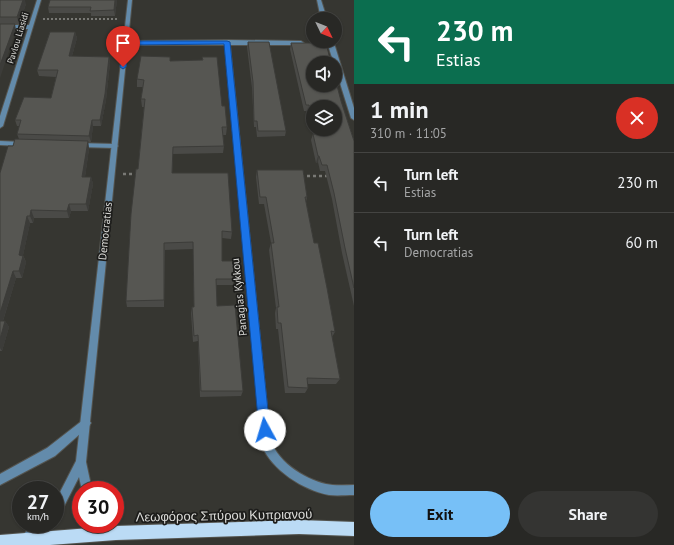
<!DOCTYPE html>
<meta charset="utf-8">
<style>
body{margin:0;font-family:"PT Sans",sans-serif;background:#343432;color:#f1f3f6;height:100vh;display:flex;flex-direction:column;font-size:15px;white-space:nowrap}
*{box-sizing:border-box;margin:0}
p{font-size:13px;color:#a5a6a7}
.icon{flex:none;width:22px;height:22px;fill:none;stroke:currentColor;stroke-width:2;stroke-linecap:round;stroke-linejoin:round}
.map{position:relative;flex:1;overflow:hidden}
.panel{display:flex;flex-direction:column;background:#282825;width:320px}
.panel>*{flex:none}
.top-card{background:#0b6e4f;color:#fff;overflow:hidden}
.needle{width:26px;rotate:133deg}
.buttons{position:absolute;left:306px;top:12px;display:grid;gap:8px}
.buttons a{display:grid;place-items:center;width:36px;height:36px;border-radius:50%;background:#282825;box-shadow:0 1px 3px #0004,0 0 0 1px #444442;font-size:20px}
.speed{position:absolute;left:12px;top:481px;display:flex;gap:8px;font-size:20px;font-weight:700;text-align:center}
.speed>*{display:grid;place-content:center;width:52px;height:52px;border-radius:50%;background:#282825;box-shadow:0 1px 3px #0004,0 0 0 1px #444442;line-height:1}
.speed small{font-size:10px;font-weight:400}
.speed .limit{border:6px solid #d22;background:#fff;color:#111}
.pin{position:absolute;display:grid;place-items:center;width:34px;height:34px;color:#fff;margin:-41px -17px;border-radius:50% 50% 50% 0;rotate:-45deg;box-shadow:0 0 4px #0007}
.pin .icon{rotate:45deg}
.me{position:absolute;width:44px;margin:-22px;rotate:354deg;stroke-linejoin:round;filter:drop-shadow(0 0 3px #0008)}
.turn{display:flex;align-items:center;gap:14px;height:84px;padding:0 16px;font-size:18px}
.turn .icon{width:52px;height:52px;stroke-width:2.5}
.turn b{display:block;font-size:28px;line-height:34px}
.round{display:grid;place-items:center;flex:none;width:42px;height:42px;border-radius:21px;background:#343432}
.overview{display:flex;align-items:center;justify-content:space-between;height:68px;padding:0 16px}
h1{font-size:24px;font-weight:600;line-height:30px}
.cta{display:flex;gap:8px;margin-top:auto;padding:8px 16px}
.cta a{flex:1;height:46px;border-radius:24px;background:#77c0f7;color:#111;font-size:16px;font-weight:600;line-height:46px;text-align:center}
.cta a+a{background:#343432;color:#f1f3f6}
ul{padding:0;list-style:none}
li{display:flex;align-items:center;gap:12px;height:60px;padding:0 16px;border-top:1px solid #444442}
li div{flex:1}
li b{display:block;font-size:15px}
li em{font-style:normal}
main{display:flex;flex:1;min-height:0}
.map>svg:first-child{display:block}
</style>
<main>
<div class="map">
<svg width="354" height="545" viewBox="0 0 354 545">
<rect width="100%" height="100%" fill="#363631"/>
<g fill="none" stroke-linecap="round" stroke-linejoin="round">
<!-- minor casing -->
<g stroke="#54544f" stroke-width="2">
<path id="minor" d="M37,0H41L3,126L0,128V116L28,29H0V25H29Z
M317,0H321L327,19H321Z
M227,40L301,41L304,43L301,45H230L270,436C274,460 304,479 326,484C335,486 345,485 354,485V495C346,495 337,496 329,495C303,490 272,470 262,446L225,45H126L123,43L126,41Z
M317,41H333L334,43L354,108V120L351,118L328,45L315,44L314,43Z
M0,141L23,142L26,144L23,146L0,145Z
M77,143L115,144L118,146L115,148L79,147H77Z
M86,418L89,420L91,423L89,426L55,456L0,485V474L47,448L83,420Z"/>
</g>
<!-- tertiary casing -->
<g stroke="#54544f" stroke-width="2">
<path id="tertiary" d="M128,0H132L86,462L92,490H82L79,477L59,516L55,517V502L76,461Z
M36,524H49C46,533 36,539 27,542L23,541L22,537C24,531 32,529 36,524Z"/>
</g>
<!-- primary casing -->
<g stroke="#54544f" stroke-width="2">
<path id="primary" d="M299,520L354,522V536L299,534L116,540L50,545H0V535L116,526Z"/>
</g>
<!-- path-far1 -->
<path stroke="#797975" stroke-width="2" stroke-dasharray="2 2" stroke-linecap="butt" d="M43,19H118"/>
<!-- path -->
<path stroke="#797975" stroke-width="2.5" stroke-dasharray="3 3" stroke-linecap="butt" d="M123,174H138
M301,176H328"/>
<!-- minor -->
<use href="#minor" fill="#638bab" fill-rule="evenodd"/>
<!-- tertiary -->
<use href="#tertiary" fill="#638bab" fill-rule="evenodd"/>
<!-- primary -->
<use href="#primary" fill="#bbdbf5" fill-rule="evenodd"/>
</g>
<!-- wall -->
<path fill="#4a4a47" fill-rule="evenodd" d="M0,0L26,4L19,24H0Z
M117,0L115,16H91V13H49L48,7Z
M75,32L77,38L72,56L109,57L110,63L106,100L101,126H93L91,142H88L89,149L85,177H91L93,184L88,211H71L69,218H34L33,223H30L23,255L26,262L22,278H16L3,321H5L9,327L2,351H0V173L13,146L19,139L17,134L20,126H17L15,120L51,98L56,77L39,76L37,70Z
M248,42L286,131L285,136L257,137L256,127H254L252,88L247,47Z
M291,43L341,101L354,141V306L342,253L332,199L325,171H320L318,162L316,163L311,140L313,134L307,111H304L290,49ZM313,107L335,129H313Z
M202,57L222,106L227,127L226,135H223L224,146L223,153L173,154L172,173L232,232L231,239L222,238V261L234,279L233,285H216L217,306L243,391L241,396L200,397L198,341L193,342L191,313L192,307H194L193,249L165,250L164,307H127L126,301L138,169L144,107H142L141,99L143,87H137V79L170,61L202,60Z
M257,170L307,197L306,202L314,243L335,332L332,337L340,379L336,384H308V388L305,393H285L278,329H276L275,313L276,308L269,250L271,243L264,204H259L256,177Z"/>
<!-- shaded-wall -->
<path fill="#3c3c39" d="M23,0H25L26,4L19,24L17,17Z
M115,0H117L115,16L114,10Z
M15,24L16,30L0,78V65Z
M75,32L77,38L70,63L69,56Z
M109,57L110,63L106,100L101,126L100,120Z
M92,120L93,126L91,142L89,136Z
M88,141L89,149L84,184L82,177Z
M318,156H319L318,162L316,163Z
M91,177L93,184L88,211L86,204Z
M69,204L71,211L69,218L67,211Z
M31,210L34,218L33,223L30,216Z
M27,216L30,223L22,260L23,256L26,262L22,278L19,271V255Z
M13,271L16,278L1,327L0,325V313Z
M5,321L9,327L2,351L0,348V339Z"/>
<!-- building -->
<path fill="#565652" stroke="#3c3c39" d="M0,0H23L17,17H0Z
M50,0H115L114,10L90,11L91,7H48Z
M0,24H15L0,65Z
M50,32H75L69,56L109,57L105,94L100,120H92L89,136L17,134L21,120H15L24,97L51,98L58,70H37Z
M248,42H269L286,131H258L257,121H254L253,82Z
M291,43H326L331,63H313V85H335V78L341,101L354,141V288L345,248L334,193L327,165H322L319,156H318L313,134H316L315,129H335V107H313V121L309,105H306Z
M141,56L170,57V61L203,60L202,57H217L222,106H225L227,127H222L224,146L173,147L172,173H228L232,232L222,231V261H233L234,279H216L217,306L235,305L243,391H201L198,335L194,336L192,307H194L193,242L164,243V300L126,301L131,214L136,169H138L145,99H141L144,80L137,79Z
M15,139L88,141L82,177H91L86,204H69L67,211L31,210L30,216H27L19,255L23,256L19,271H13L0,313V173L8,146H13Z
M257,170H303L307,197H305L314,243H318L327,288L335,332L331,331L340,379L307,378L308,388L288,387L281,323H278L277,307H279L271,243H274L266,197H260Z
M0,321H5L0,339Z"/>
<!-- route -->
<path fill="#1a73e8" stroke="#114b97" d="M124,41H227L230,42L270,430L269,434L265,436L261,434L259,430L224,44L129,45L126,67L123,69L120,67Z"/>
<g text-anchor="middle" stroke-width="3.5" stroke-linejoin="round" paint-order="stroke">
<!-- far-street labels -->
<g font-size="9" fill="#dcdcd9" stroke="#1d1d1b">
<text transform="translate(18 38) rotate(-73)" y="3">Pavlou Liasidi</text>
</g>
<!-- street labels -->
<g font-size="11" fill="#dcdcd9" stroke="#1d1d1b">
<text transform="translate(105 231) rotate(-84)" y="4">Democratias</text>
<text transform="translate(239 297) rotate(-96)" y="4">Panagias Kykkou</text>
</g>
<!-- near-street labels -->
<g font-size="13" fill="#dcdcd9" stroke="#1d1d1b">
<text transform="translate(224 515) rotate(-1)" y="5">Λεωφόρος Σπύρου Κυπριανού</text>
</g>
</g>
</svg>
<div class="buttons">
<a><svg class="needle" viewBox="-14 -14 28 28"><path d="M0-13l5 13h-10z" fill="#e53935"/><path d="M0 13l5-13h-10z" fill="#a5a6a7"/></svg></a>
<a><svg class="icon" aria-label="sound" viewBox="0 0 24 24"><path d="M4 9h4l5-4v14l-5-4H4zM17 9q2 3 0 6"/></svg></a>
<a><svg class="icon" aria-label="layers" viewBox="0 0 24 24"><path d="M12 4l9 5-9 5-9-5zM3 14l9 5 9-5"/></svg></a>
</div>
<div class="speed"><div>27<small>km/h</small></div><div class="limit">30</div></div>
<div class="pin" style="left:123px;top:67px;background:#d93025"><svg class="icon" aria-label="arrive" viewBox="0 0 24 24"><path d="M6 21V4h12l-3 4 3 4H6"/></svg></div>
<svg class="me" style="left:265px;top:430px" viewBox="-20 -20 40 40"><circle r="19" fill="#fff"/><path d="M0-13L10 11 0 6-10 11z" fill="#1a73e8"/></svg>
</div>
<section class="panel">
<div class="top-card">
<div class="turn"><svg class="icon" aria-label="left" viewBox="0 0 24 24"><path d="M17 20v-9H6M10 6l-5 5 5 5"/></svg><div><b>230 m</b>Estias</div></div>
</div>
<div class="overview"><div><h1>1 min</h1><p>310 m · 11:05</p></div><a class="round" style="background:#d93025;color:#fff"><svg class="icon" aria-label="close" viewBox="0 0 24 24"><path d="M6 6l12 12M18 6L6 18"/></svg></a></div>
<ul>
<li><svg class="icon" aria-label="left" viewBox="0 0 24 24"><path d="M17 20v-9H6M10 6l-5 5 5 5"/></svg><div><b>Turn left</b><p>Estias</p></div><em>230 m</em></li>
<li><svg class="icon" aria-label="left" viewBox="0 0 24 24"><path d="M17 20v-9H6M10 6l-5 5 5 5"/></svg><div><b>Turn left</b><p>Democratias</p></div><em>60 m</em></li>
</ul>
<div class="cta"><a>Exit</a><a>Share</a></div>
</section>
</main>
